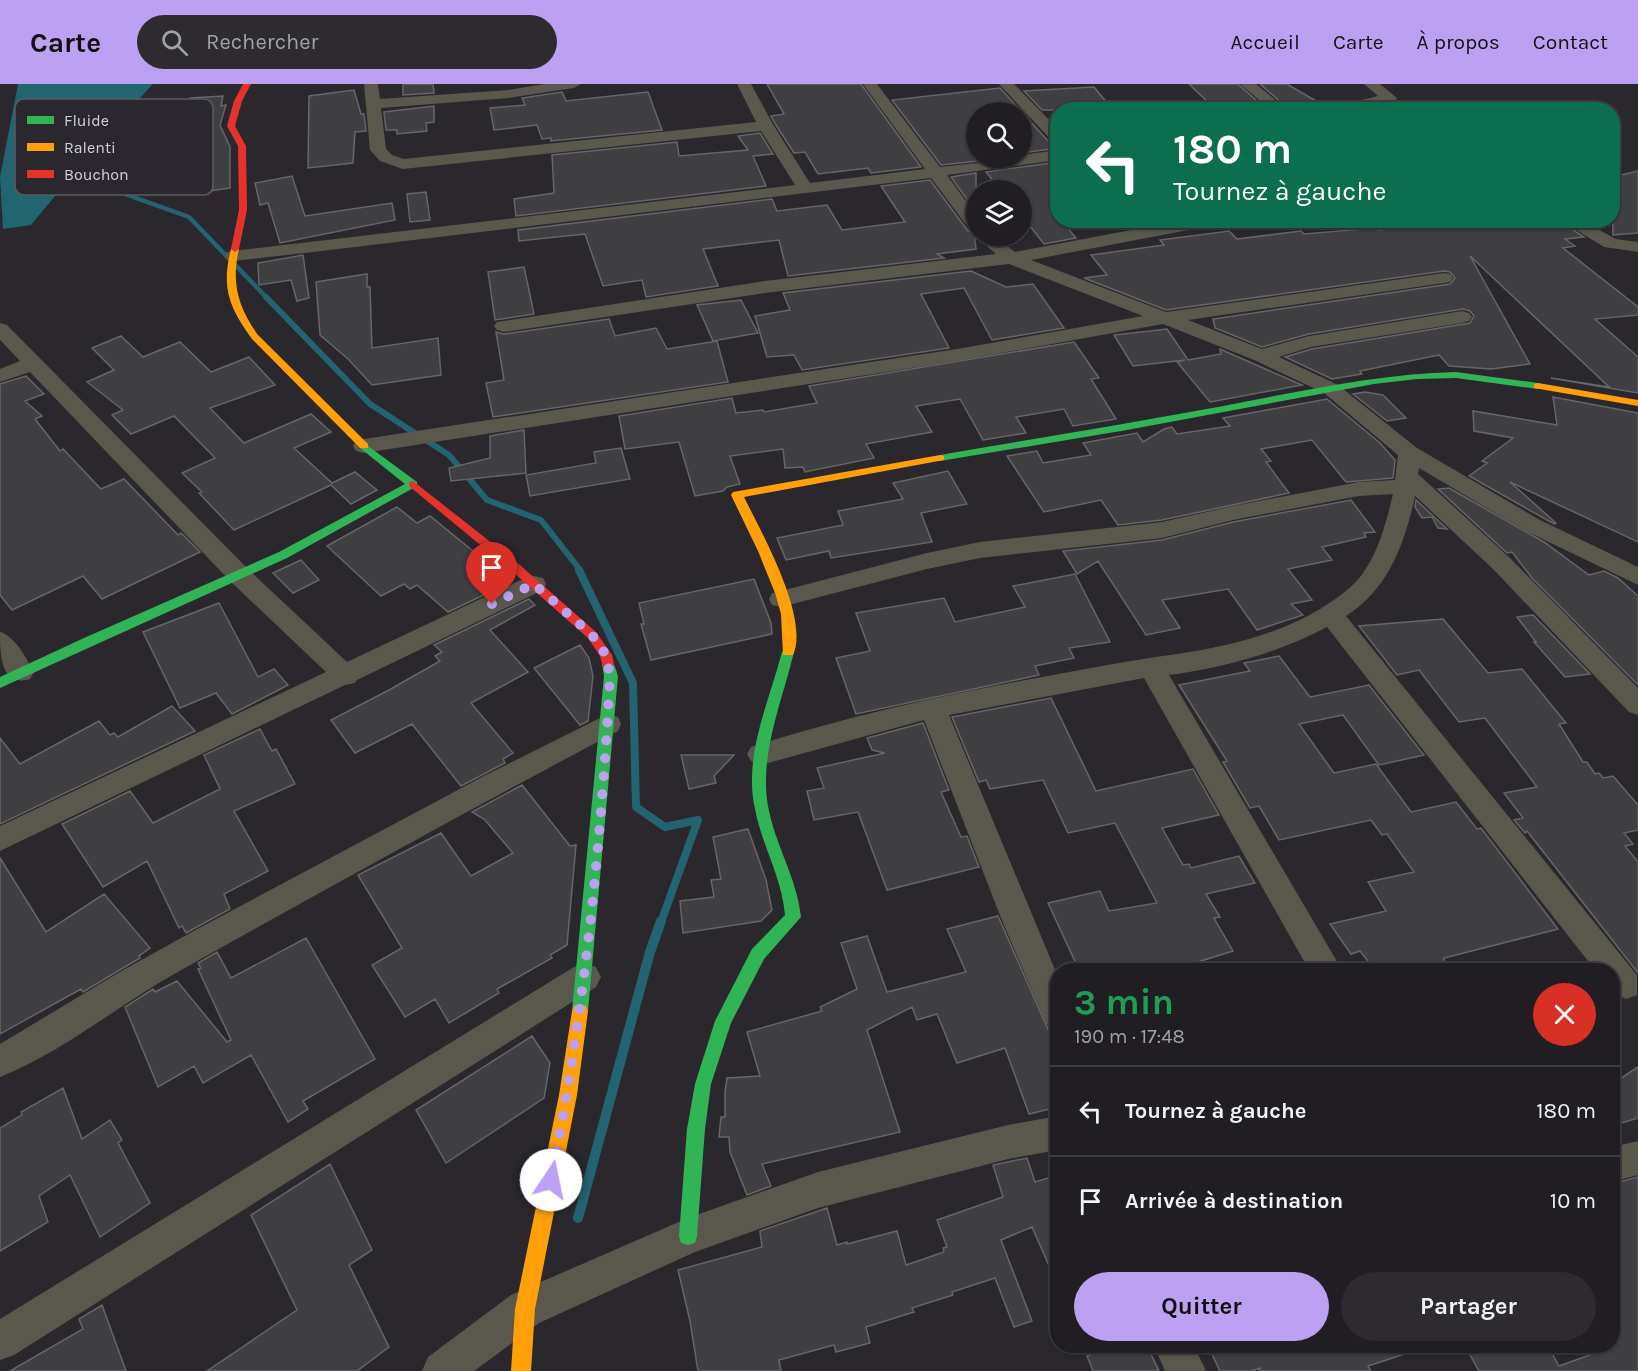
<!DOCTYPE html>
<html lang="fr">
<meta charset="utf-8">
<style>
body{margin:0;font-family:Karla,sans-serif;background:#2d2b2f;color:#f1f3f6;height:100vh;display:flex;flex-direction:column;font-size:22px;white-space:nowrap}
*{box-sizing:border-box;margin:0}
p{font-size:20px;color:#a2a2a5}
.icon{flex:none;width:33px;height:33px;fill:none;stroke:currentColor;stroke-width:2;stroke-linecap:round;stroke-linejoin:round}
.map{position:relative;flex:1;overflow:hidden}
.side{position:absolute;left:1050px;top:879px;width:570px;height:390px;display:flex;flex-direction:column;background:#201e22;border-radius:24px;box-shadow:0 2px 4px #0004,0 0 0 2px #3d3c40}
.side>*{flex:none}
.top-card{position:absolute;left:1050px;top:18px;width:570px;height:126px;border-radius:24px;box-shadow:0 2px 4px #0004,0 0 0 2px #3d3c40;background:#0b6e4f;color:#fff;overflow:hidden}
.fabs{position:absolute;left:966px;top:18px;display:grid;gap:12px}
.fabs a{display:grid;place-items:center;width:66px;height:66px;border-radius:50%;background:#201e22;box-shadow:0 2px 4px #0004,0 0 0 2px #3d3c40;font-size:30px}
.pin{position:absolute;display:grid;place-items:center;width:51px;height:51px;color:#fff;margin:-62px -26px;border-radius:50% 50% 50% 0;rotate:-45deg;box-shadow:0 0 6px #0007}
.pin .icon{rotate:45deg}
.me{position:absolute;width:66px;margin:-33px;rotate:11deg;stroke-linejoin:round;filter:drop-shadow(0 0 4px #0008)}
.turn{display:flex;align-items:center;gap:21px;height:126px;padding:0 24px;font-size:27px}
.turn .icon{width:78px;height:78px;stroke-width:2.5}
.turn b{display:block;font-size:42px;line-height:51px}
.round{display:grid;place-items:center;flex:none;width:63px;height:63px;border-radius:32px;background:#2d2b2f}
.head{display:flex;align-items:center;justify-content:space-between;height:102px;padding:0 24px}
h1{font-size:36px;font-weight:700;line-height:45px;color:#1e9e55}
.cta{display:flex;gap:12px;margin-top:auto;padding:12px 24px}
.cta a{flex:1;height:69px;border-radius:36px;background:#bca0f2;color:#111;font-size:24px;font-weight:700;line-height:69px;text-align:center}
.cta a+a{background:#2d2b2f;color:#f1f3f6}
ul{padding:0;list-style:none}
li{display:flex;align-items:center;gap:18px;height:90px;padding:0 24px;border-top:2px solid #3d3c40}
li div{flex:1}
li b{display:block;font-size:22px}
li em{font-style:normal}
header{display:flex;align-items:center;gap:36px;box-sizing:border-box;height:84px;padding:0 30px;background:#bca0f2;color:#111}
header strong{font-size:28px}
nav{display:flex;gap:33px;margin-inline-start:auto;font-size:21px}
.search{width:420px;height:54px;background:#2d2b2f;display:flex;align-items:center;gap:15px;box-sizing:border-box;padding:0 21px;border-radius:33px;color:#a2a2a5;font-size:22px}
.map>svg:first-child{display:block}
</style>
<header>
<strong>Carte</strong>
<div class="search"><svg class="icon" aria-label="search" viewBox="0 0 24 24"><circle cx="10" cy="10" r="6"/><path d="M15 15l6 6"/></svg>Rechercher</div>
<nav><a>Accueil</a><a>Carte</a><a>À propos</a><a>Contact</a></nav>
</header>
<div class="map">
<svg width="1638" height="1287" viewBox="0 0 1638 1287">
<rect width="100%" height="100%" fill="#2a282d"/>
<!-- water -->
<path fill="#22646f" d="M18,0H153L98,60L31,141L3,145L0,93Z"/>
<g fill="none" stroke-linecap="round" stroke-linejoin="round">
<!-- stream-far3 -->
<path stroke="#22646f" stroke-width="4.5" d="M74,82L72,91L189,133L267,214"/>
<!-- stream-far2 -->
<path stroke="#22646f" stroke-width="6" d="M266,213L370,320L449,371L487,416L541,436L581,487"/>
<!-- stream-far1 -->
<path stroke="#22646f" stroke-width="8" d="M579,486L633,599L636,723L665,743L698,736L661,838"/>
<!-- stream -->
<path stroke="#22646f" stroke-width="10" d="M578,1134L650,868L661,837"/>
</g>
<!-- building -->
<path fill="#403f42" stroke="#66656a" stroke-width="1.5" d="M403,0H433L434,9L403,11Z
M767,0H861L921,83L871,89L868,84L818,90L805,68L794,69L776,41L771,32L784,30Z
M1189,0H1238L1267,26H1216Z
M1260,0H1287L1328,24L1290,26Z
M1094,3L1113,26H1042L1024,7Z
M1000,4L1050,59L1058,61V64L1022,69V28H976V74H1006L941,81L892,16Z
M354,6L361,30H364L366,47L355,48L353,79L308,84L309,12Z
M562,8L566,17L648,8L662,46L551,57V54L542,55L537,41L494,46L490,24L525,21L522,14Z
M223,12L221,22L226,21L220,41L230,63V104L203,108L202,85L171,89V80H167L168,49L190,14Z
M434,22V38L426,39L427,47L397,50V46H386L384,28Z
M760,49L773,70L753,72L766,102L516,132L514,115L554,109L552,71L677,58L679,72L748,66L738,52Z
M1058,78V136H1061L1076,154L1044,160L1022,132V106H1001L986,88Z
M1638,87V149L1613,151L1612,93Z
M976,89V128L951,93Z
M292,92L305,132L392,119L395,136L280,159L268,119L260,121L255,99Z
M930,96L968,147L974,149L976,165L937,170L944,174L788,192L779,156L703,165L718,202L646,213L642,196L603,202L585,150L519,157L518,146L772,115L777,127L827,121L842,146L905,138L881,102Z
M426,108L430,136L410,138L407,110Z
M1444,136H1558L1584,153L1565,155L1575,162L1563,164L1638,223V231L1595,235L1638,273V309L1551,294L1609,303L1470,172L1530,280L1491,285L1449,282L1439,271L1360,287L1362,290L1332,295L1285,273L1312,265L1470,239L1474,232L1470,227L1463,225L1309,250L1262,263L1215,244L1213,235L1450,200L1455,194L1450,188L1444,187L1166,226L1084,194L1107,191L1091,171L1164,161L1160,156L1229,147L1237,155L1301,147L1304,150L1376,144L1378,146Z
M303,171L309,214L297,217L291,196L259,201L258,179Z
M524,183L534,230L495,236L488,188Z
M971,187L1006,203L1033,200L1064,244L992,256L964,204L921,210L949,264L802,286L794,271L767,273L755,232L790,226L783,209Z
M367,190V203H370L372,264L438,254L441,291L372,301L348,275L320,251L316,198Z
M741,216L758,249L713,257L697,221Z
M609,235L615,252L656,244L667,265L717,257L728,298L493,333L486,299L504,296L496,248L504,250Z
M1167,245L1188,276L1221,270L1220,265L1302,301L1210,318L1177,278L1185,276L1133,282L1114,251Z
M121,252L143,273L180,258L211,288L249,273L275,301L210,324L244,359L311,330L331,348L294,364L332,399L355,388L377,406L351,420L331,401L234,446L199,409L202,408L182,389L215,374L174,332L131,350L112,331L123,326L87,298L114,286L92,264Z
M1074,258L1099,294L1091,295L1116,335L1073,342L1064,325L1016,333L1026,349L983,356L960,315L916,322L932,348L866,360L874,374L805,388L803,383L785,384L783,365L730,372L740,400L727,403L723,407L695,412L679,358L625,365L619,332L732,314L736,329L763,326L764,328L817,319L809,302Z
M26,292L44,310L25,317L42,332L35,335L60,367L63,365L101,405L124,395L178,451L181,449L200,468L102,515L83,492L12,526L0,511V300Z
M1365,308L1383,311L1406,334L1387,337L1353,310Z
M1553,313L1638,329V458L1510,398L1556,439L1554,440L1469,392L1487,379L1482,377L1513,354L1474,347L1473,327L1557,341Z
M1327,315L1380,359L1395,376L1393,394L1346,398L1312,356L1261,365L1271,377L1266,378L1289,409L1162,436L1118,441L1101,416L1044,428L1007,372L1037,367L1043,379L1091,371L1083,359L1137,349L1143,358L1164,345L1172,343L1177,350L1230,342L1223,334Z
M524,346L526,389L451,397L449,384L490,374V352Z
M621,364L630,395L530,412L526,391L596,379L594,368Z
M948,387L967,420L921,429L932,458L831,474L829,467L786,476L777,454L843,441L838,427L903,415L893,399Z
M1449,404L1544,458L1589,491L1604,487L1618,494L1638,512V601L1532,494L1512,468L1507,469L1438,405Z
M1351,416L1375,448L1364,449L1366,453L1322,463L1332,476L1288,485L1312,516L1291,520L1303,531L1257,546L1228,505L1162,516L1180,544L1146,551L1098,477L1077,490L1063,467L1162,456L1233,438Z
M1416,416L1447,445L1438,444L1432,433L1422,434L1415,423Z
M397,423L417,439L430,432L511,498L448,528L417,501L410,505L404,500L381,512L327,462Z
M301,476L319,496L293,509L273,489Z
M1075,490L1110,558L1069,564L1074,574L1035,582L1039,591L856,630L836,574L870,567L856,529L944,514L955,538L1025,523L1013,502Z
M754,495L771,539L772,550L651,576L641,540H644L639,519Z
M529,515L535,521L490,546L528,588L471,619L513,669L503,675L505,679L461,702L412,640L355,669L331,636L389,606L440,577L435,572L442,568L434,561Z
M219,519L258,593L274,585L288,601L232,630L216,609L180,624L143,548Z
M1533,531L1590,590L1565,593L1534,558H1536L1517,533Z
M1443,535L1488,589L1522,585L1566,639L1559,640L1583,678H1587L1595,690L1599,689L1603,694L1613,692L1638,721V746L1624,749L1633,760L1625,762L1638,778V889L1527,747L1525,749L1514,736L1523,734L1504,709L1537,703L1485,634L1459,638L1419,586L1397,591L1359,542Z
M580,561L589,574L593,592L588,637L580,641L534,584Z
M1279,572L1310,613L1369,601L1424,671L1379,681L1343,631L1299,640L1334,689L1376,680L1411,728L1456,718L1477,745L1481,744L1558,845L1444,874L1446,886H1375L1360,867L1351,870L1330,840L1386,827L1368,798L1414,788L1387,750L1382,751L1371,736L1279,756L1259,722L1250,724L1223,678L1227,677L1179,601L1250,587L1244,579Z
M1051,614L1096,707L1193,685L1219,731L1162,744L1183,781L1189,780L1191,784L1239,772L1255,799L1206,810L1220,833L1214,834L1233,867L1188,881L1191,886H1079L1048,819L1100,807L1109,827L1157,819L1115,739L1068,749L1043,696L990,705L986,696L979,698L952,633Z
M172,622L195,647L0,740V654L20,680L99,637L110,651L114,649L118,653Z
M923,639L949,706L941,708L961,753L967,752L979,783L887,806L858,728L814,736L807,707L824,704L817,684L885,669L872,666L867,654Z
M260,645L272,667L276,665L295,700L234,727L268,787L224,810L230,825L186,849L182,842L179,844L147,777L103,803L62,740L130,707L153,739L220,705L204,671Z
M681,671H734L714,692L716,699L689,705Z
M522,701L570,762L576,761L567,861L550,871L552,874L497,905L499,909L449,939L435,915L405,933L372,881L402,864L358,791L441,749L471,792L513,769L484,735L472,728Z
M748,745L766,796L772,826L761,837L683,849L680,817L714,813L711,796L721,795L713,753Z
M0,774L46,848L104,810L150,864L139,872L140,874L83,908L81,905L0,950Z
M998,832L1058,968V1023L1029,1030L1005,964L957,979L937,930L917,936L912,923L867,946L900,1048L762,1080L771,1102L747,1111L730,1068L729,1053H719L721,1033H725V1008L727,994L760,992L747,948L822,927L820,923L857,905L841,859L867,852L887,908L966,888L947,845Z
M306,854L375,975L303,1017L308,1025L288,1038L251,971L203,999L194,982L158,1003L125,923L153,905L155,908L177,897L227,958L231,956L198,885L201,884L198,879L217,868L231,894Z
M532,952L550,979L544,1014L446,1079L416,1026Z
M1638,983V1034L1612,1042V1000Z
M63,1004L82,1055L110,1036L122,1056L118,1059L150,1119L100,1153L70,1091L39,1112L48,1138L0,1167V1044L22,1031L21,1028Z
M1027,1074L1035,1098L1058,1091V1202L1032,1143L1001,1156L1032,1237L1014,1243L995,1194L952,1208L953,1211L912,1224L914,1228L866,1243L870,1259L836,1268L834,1261L779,1276L781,1287H698L690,1237L678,1186L762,1163L760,1147L827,1124L837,1161L847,1158V1160L897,1147L906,1181L944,1168L943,1164L947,1163L937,1136L1003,1113L993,1081Z
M330,1080L372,1166L349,1181L389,1263L357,1287H207L297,1226L251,1131Z
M1638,1093V1287H1479L1465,1262H1548L1559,1282L1612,1263V1100Z
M102,1221L126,1287H10L83,1245L79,1235Z
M1114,1262H1147L1159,1287H1093L1087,1272Z
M1208,1262H1315L1316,1264L1309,1267L1326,1262H1416L1417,1266L1368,1282L1371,1287H1260V1284L1252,1287H1220Z"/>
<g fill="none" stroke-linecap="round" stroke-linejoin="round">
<!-- street -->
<path fill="#5a574c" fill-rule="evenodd" d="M364,0H378L380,15L508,6L545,0H581L574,4L508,14L381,24L386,65L392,71L404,75L756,38L737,0H751L774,42L810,99L925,85L863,0H877L940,83L1022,74V71L1058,66V76L947,91L976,131V147L970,146L931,94L313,168L233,177L227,176L224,172L227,168L233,167L795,101L761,47L403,85L380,77L370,66Z
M999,0H1014L1058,45V59L1052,57Z
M1240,0H1256L1288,26H1271Z
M1364,0H1380L1397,14L1395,17L1359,26H1330L1332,23L1378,12Z
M1184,136H1223L1215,141L1031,176L1166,228L1444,189L1450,190L1453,194L1450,198L1444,199L1188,236L1262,265L1309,252L1462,227L1469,229L1472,233L1469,237L1462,239L1311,263L1279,273L1338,301L1417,364L1540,436L1638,483V501L1524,446L1419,384L1418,390L1510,474L1638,604V631L1629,628L1494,486L1415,412C1405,459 1388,506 1346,532L1637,891V911L1626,915L1612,908V886H1595L1327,543C1278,569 1223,584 1169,591L1342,886H1309L1144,594L949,631L1058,893V945L1046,940L1042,930L1001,834L924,636L761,681L751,677L747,670L751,663C838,635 926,615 1015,598C1060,590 1104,581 1149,574C1218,565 1291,552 1347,506C1375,484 1385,443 1393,410L1359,412L1233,436L1162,454L980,474L927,485L781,523L772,521L769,515L772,509L781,507L927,469L980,458L1162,438L1233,422L1359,398L1395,396L1398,371L1324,309L1254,276L1163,240L957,277L364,369L356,367L353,362L356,357L364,355L957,265L1143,232L1009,180L765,209L504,248L497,246L494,242L497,238L765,197L996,170L975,152L976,150L994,152L1015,168Z
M1560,136H1581L1616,155L1638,158V168L1604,163Z
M0,239L7,241L249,486L347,578L525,494L534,492L543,494L546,500L543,506L357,596L355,599L345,601L0,767V742L326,588L231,498L30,288L0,298V285L20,277L0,256Z
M0,548C16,553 26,574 34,588L30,595C0,604 0,569 0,548Z
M608,630L618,633L621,640L618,647C469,726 322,807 176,889C117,922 63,968 0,993V960L125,885L201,843L484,692Z
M585,879L596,883L601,893L596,903L14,1271L0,1276V1235L574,883Z
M1058,1032V1066L1008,1075L818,1124L695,1168L539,1239L474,1287H422L428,1273L511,1211L688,1134L818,1088L1008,1041Z
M1638,1057V1091L1612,1098V1063Z
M1154,1262H1194L1206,1287H1165Z"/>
<!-- fast -->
<path fill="#30b455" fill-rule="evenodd" d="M1456,288L1538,299L1543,302L1538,305L1456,294L1417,295L1374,300L1127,346L940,377L935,374L940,371C1033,355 1125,340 1218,323C1297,308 1375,290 1456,288Z
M364,359L417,398V402L287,474L0,604V593L84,554L279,468L405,400L360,364V360Z
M788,563L794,568C782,618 759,670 768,722C775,761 797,794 801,833L764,875L731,939L711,1000L705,1045L697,1152L695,1159L688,1161L681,1159L679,1152L687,1045L695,1000L715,937L752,865L785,831C782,793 762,762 755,725C743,672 769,618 782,568Z
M608,575L614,580L618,592L588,927L586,932L580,934L574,932L572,927L604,592L602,580Z"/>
<!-- slow -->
<path fill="#ff9f0a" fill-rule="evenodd" d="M235,162L239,165C231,199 238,223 258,251L368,360V364H360L252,255C229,223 221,204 231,165Z
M1538,299L1638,316V322L1534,304V300Z
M940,371L944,372V376L744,413C761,448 810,534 793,571H783L781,530L775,509L758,467L731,411L733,408Z
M580,920L586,922L588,927L577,1011L535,1225L531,1287H511L515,1225L559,1011L572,927L574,922Z"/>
<!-- jam -->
<path fill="#e5322d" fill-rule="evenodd" d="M243,0H251L242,17L235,42L246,62L247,126L239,165L235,168L231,165L239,126L238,62L227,42L234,17Z
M413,397L521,482L596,548L612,571L614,580L613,583H603L600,572L588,554L513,488L409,402V398Z"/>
</g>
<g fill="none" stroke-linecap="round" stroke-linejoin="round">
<!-- route -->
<path stroke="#bca0f2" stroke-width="10" stroke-dasharray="0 18" d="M492,520L534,500L592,551L606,571L610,592C601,762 584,930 551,1096"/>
</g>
<!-- legend -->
<rect x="15" y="15" width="198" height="96" rx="9" fill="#2a272e" stroke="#5c5a60" stroke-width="1.5"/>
<rect x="27" y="32" width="27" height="8" fill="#30b455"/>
<rect x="27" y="59" width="27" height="8" fill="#ff9f0a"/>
<rect x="27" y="86" width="27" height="8" fill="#e5322d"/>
<g font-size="16" fill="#d2d0d5">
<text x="64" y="42">Fluide</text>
<text x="64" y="69">Ralenti</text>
<text x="64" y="96">Bouchon</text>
</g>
</svg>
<div class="fabs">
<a><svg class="icon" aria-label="search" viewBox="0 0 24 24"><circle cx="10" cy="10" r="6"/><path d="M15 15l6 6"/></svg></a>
<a><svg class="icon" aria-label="layers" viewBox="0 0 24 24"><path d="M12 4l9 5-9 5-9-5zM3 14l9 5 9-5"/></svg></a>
</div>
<div class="pin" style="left:492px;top:520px;background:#d93025"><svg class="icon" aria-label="arrive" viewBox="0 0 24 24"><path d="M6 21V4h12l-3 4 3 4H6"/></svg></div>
<svg class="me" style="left:551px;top:1096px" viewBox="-20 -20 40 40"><circle r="19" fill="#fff"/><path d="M0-13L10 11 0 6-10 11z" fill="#bca0f2"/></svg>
<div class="top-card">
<div class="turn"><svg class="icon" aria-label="left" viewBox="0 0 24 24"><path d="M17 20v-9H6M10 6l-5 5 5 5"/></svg><div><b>180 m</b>Tournez à gauche</div></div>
</div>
<section class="side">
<div class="head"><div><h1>3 min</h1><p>190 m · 17:48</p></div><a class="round" style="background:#d93025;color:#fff"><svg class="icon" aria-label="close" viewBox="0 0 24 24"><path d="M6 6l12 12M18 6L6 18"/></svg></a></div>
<ul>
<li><svg class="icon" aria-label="left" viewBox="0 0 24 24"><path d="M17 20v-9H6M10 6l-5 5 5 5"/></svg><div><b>Tournez à gauche</b></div><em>180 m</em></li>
<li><svg class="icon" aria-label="arrive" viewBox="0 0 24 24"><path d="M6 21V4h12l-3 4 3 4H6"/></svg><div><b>Arrivée à destination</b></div><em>10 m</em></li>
</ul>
<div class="cta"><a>Quitter</a><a>Partager</a></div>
</section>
</div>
